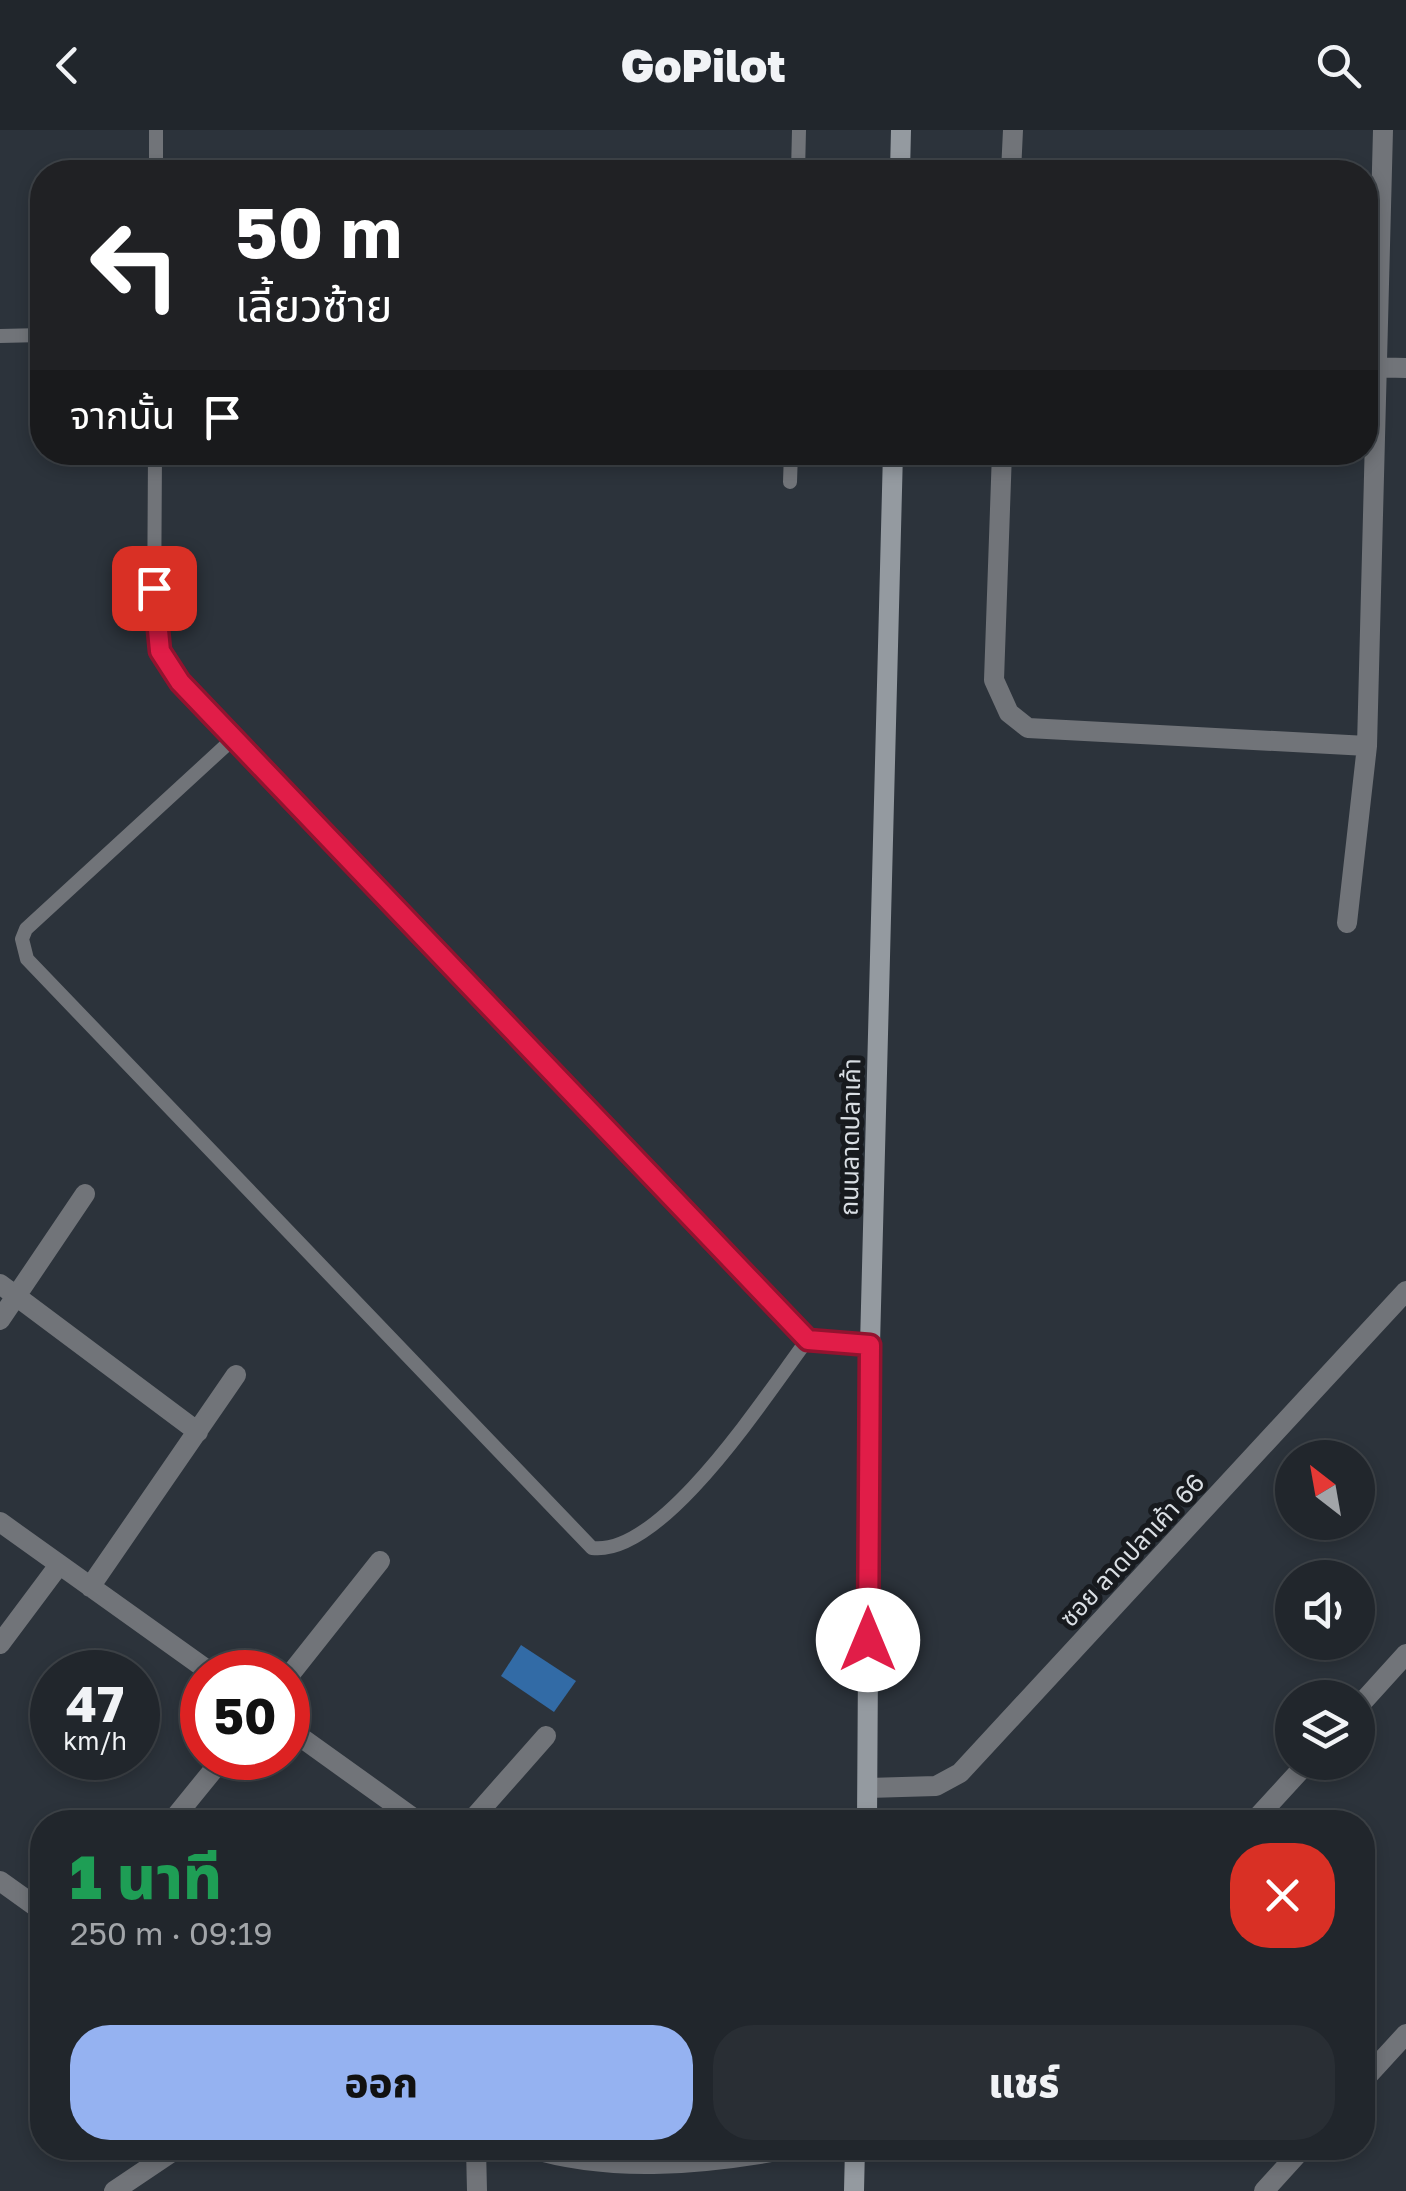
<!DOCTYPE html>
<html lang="th">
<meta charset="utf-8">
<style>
body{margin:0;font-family:"Golos Text","Noto Sans Thai",sans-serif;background:#292e34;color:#f1f3f6;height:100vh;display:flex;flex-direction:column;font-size:38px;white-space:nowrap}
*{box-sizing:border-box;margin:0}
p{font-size:32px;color:#a2a5a9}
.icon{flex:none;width:55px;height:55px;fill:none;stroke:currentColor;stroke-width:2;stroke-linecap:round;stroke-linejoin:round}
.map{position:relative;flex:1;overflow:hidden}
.side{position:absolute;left:30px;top:1680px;width:1345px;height:350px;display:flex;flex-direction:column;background:#21262c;border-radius:40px;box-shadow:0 5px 15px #0003,0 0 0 2px #3e4348}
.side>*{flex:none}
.guide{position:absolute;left:30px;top:30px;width:1348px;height:305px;border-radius:40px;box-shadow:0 5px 15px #0003,0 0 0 2px #3e4348;background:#202124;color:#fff;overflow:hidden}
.needle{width:65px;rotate:329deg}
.fabs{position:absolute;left:1275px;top:1310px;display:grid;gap:20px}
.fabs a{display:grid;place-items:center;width:100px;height:100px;border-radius:50%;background:#21262c;box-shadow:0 5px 15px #0003,0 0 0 2px #3e4348;font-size:50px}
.speed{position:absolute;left:30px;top:1520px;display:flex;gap:20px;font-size:50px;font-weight:700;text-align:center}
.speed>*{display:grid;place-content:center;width:130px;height:130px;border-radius:50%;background:#21262c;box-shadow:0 5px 15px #0003,0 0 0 2px #3e4348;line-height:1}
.speed small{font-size:25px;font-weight:400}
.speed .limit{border:15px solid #d22;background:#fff;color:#111}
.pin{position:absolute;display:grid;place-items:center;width:85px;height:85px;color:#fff;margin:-42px;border-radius:20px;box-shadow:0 5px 15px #0006}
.me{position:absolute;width:110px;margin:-55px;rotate:0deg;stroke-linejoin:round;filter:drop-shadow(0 0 8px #0008)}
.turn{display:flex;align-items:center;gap:35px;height:210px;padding:0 40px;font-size:45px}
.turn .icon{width:130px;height:130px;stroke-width:2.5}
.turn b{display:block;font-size:70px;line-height:85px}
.then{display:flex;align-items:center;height:95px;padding:0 40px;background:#0003;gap:20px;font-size:38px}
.round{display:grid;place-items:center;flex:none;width:105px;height:105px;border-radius:40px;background:#292e34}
.overview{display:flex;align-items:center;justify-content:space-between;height:170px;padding:0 40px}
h1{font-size:60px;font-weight:800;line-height:75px;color:#1e9e55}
.cta{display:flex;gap:20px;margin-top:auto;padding:20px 40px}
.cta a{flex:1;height:115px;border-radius:40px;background:#95b2f1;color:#111;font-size:40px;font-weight:800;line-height:115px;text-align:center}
.cta a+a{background:#292e34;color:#f1f3f6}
header{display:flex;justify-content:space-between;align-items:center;height:130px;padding:0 40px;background:#21262c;font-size:45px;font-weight:800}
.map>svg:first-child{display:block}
</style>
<header><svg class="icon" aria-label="back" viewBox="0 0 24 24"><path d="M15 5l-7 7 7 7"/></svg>GoPilot<svg class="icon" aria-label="search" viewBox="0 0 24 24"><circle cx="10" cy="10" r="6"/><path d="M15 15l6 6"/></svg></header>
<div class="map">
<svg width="1406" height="2061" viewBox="0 0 1406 2061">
<rect width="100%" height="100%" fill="#2c333b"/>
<!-- water -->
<path fill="#326ba6" d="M521,1515L576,1551L554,1582L501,1546Z"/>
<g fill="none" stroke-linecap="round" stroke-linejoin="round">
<!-- service -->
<path stroke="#717479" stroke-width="14" d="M156,42V0
M798,42L799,0
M0,206L42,205
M155,322L154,491L160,521L180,551L808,1209L870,1215
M790,352L791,322
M234,608L26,799L22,809L27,829L592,1418C663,1427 767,1263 808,1209"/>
<!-- minor -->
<path stroke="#717479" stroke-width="20" d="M1011,42L1013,0
M1365,237L1406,238
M1002,322L994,550L1009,583L1028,598L1367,616
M1347,793L1367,616L1383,0
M0,1154L198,1302
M0,1190L85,1064
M0,1392L210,1542
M90,1457L236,1245
M0,1514L59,1435
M288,1547L380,1431
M1358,1577L1406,1524
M288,1598L419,1692
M868,1658L936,1656L960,1643L1406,1161
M171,1692L223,1628
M470,1692L546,1606
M1253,1692L1308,1632
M0,1751L42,1781
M1362,1952L1406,1904
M476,2018L477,2061
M529,2018C613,2044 709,2034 794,2018
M114,2061L178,2018
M1264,2061L1303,2018"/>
<!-- secondary -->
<path stroke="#949aa0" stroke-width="20" d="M900,42L901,0
M867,1692L870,1215L893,322
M854,2061L855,2018"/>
</g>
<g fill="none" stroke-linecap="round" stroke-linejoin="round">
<!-- route casing -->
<g stroke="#92132f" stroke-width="25">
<path id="route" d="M154,458L160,521L180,552L808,1210L870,1215L868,1510"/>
</g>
<!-- route -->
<use href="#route" stroke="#e11d48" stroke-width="18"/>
</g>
<g text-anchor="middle" stroke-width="10" stroke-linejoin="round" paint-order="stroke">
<!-- street labels -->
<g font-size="25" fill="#d9dee3" stroke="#171a1e">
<text transform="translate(850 1007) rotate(-89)" y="9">ถนนลาดปลาเค้า</text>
<text transform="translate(1132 1420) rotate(-47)" y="9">ซอย ลาดปลาเค้า 66</text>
</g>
</g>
</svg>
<div class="fabs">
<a><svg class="needle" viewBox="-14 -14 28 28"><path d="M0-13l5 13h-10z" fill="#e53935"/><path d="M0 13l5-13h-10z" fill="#a2a5a9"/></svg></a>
<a><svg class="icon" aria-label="sound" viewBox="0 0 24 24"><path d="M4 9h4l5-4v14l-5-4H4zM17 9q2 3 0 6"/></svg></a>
<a><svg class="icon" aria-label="layers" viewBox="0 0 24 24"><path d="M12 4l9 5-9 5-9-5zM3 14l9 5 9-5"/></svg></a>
</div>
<div class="speed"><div>47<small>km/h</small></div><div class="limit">50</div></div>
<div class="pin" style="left:154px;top:458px;background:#d93025"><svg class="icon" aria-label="arrive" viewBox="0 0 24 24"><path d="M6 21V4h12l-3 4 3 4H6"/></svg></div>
<svg class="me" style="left:868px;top:1510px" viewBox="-20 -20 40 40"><circle r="19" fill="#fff"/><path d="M0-13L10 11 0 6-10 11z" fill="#e11d48"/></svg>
<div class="guide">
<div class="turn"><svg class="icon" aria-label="left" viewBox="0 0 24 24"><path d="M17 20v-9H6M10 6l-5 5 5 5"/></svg><div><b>50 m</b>เลี้ยวซ้าย</div></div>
<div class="then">จากนั้น<svg class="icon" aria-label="arrive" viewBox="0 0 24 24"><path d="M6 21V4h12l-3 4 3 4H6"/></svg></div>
</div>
<section class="side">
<div class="overview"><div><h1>1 นาที</h1><p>250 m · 09:19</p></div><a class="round" style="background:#d93025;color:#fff"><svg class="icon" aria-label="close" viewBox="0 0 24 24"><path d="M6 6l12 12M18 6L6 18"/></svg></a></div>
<div class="cta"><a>ออก</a><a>แชร์</a></div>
</section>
</div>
